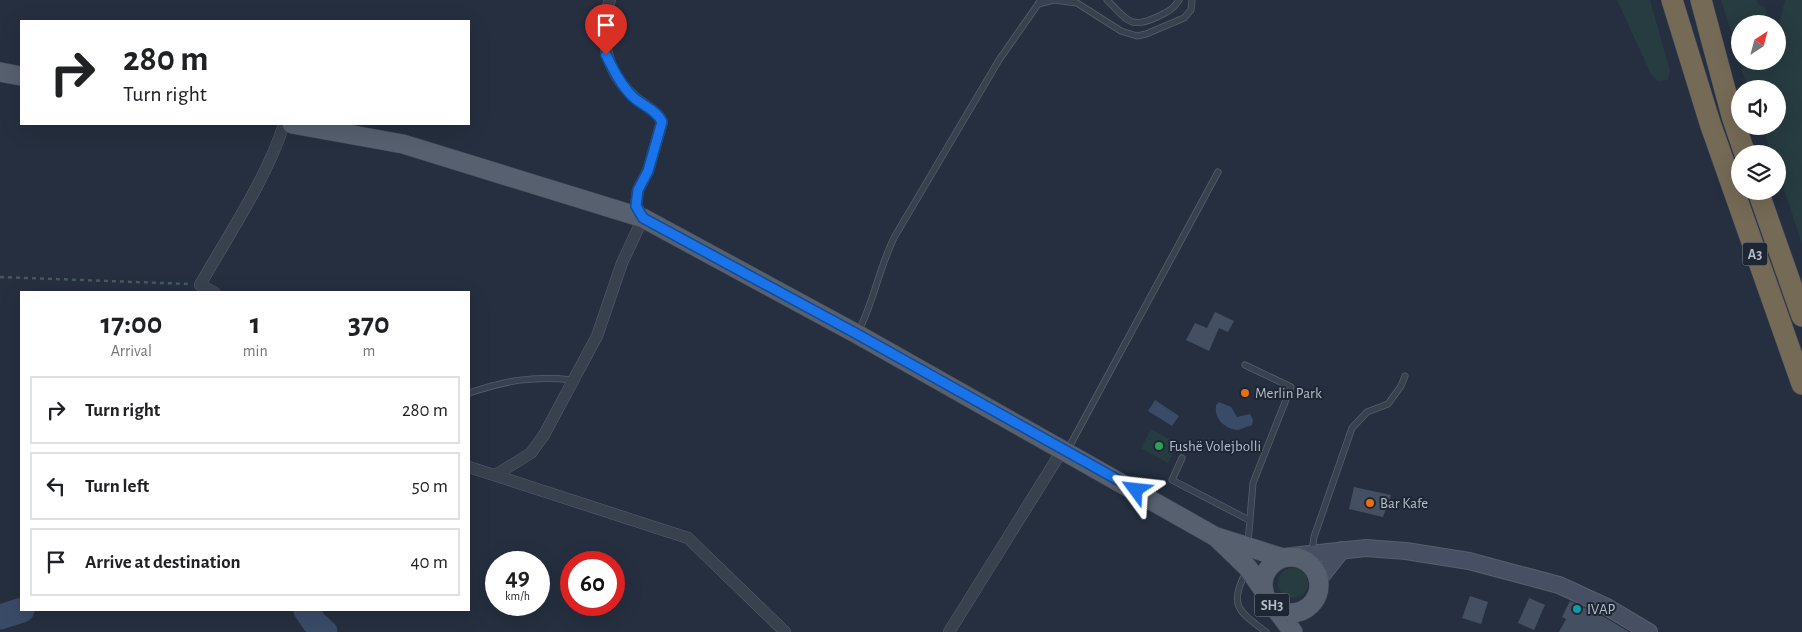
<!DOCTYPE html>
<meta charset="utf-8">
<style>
body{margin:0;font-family:"Alegreya Sans",sans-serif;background:#f6f6f6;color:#202124;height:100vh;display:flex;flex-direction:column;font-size:19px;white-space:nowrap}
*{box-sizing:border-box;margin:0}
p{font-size:16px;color:#757577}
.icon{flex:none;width:28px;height:28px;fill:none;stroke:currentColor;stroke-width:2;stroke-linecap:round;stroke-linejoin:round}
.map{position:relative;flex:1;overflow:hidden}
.drawer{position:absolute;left:20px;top:291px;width:450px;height:320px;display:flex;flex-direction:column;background:#fff;border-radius:0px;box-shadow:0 5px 20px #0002}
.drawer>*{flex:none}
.guide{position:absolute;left:20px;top:20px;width:450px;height:105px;border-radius:0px;box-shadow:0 5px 20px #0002;background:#fff;color:#202124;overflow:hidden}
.needle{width:32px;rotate:36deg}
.tools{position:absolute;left:1731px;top:15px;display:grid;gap:10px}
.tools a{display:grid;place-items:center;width:55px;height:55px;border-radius:50%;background:#fff;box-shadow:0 5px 20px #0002;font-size:25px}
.speed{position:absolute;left:485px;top:551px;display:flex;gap:10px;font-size:25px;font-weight:700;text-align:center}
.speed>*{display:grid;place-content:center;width:65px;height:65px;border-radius:50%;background:#fff;box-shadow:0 5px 20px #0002;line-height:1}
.speed small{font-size:12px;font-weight:400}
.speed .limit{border:8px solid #d22;background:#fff;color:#111}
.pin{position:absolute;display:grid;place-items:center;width:42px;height:42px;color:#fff;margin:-51px -21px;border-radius:50% 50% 50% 0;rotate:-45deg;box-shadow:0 0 5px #0007}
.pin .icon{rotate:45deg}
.me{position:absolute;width:55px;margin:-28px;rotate:300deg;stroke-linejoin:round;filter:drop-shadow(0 0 4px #0008)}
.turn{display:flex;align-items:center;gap:18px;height:105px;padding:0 20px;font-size:22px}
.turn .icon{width:65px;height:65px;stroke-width:2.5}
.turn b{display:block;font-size:35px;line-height:42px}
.eta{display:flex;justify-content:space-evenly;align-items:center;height:85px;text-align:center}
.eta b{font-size:30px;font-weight:700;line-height:35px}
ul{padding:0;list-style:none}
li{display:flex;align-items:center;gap:15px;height:68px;margin:0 10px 8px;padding:0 10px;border:2px solid #e0e0e0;border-radius:0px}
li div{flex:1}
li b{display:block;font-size:19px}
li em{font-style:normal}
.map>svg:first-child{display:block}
</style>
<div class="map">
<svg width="1802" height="632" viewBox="0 0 1802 632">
<rect width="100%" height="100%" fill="#252f3f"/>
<!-- green -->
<path fill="#273c40" d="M1617,0H1650L1670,71L1668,80L1658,81L1651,74Z
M1721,0H1756L1758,4L1765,7L1768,19L1765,24H1740L1739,57Z
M1785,0H1802V244L1778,171V154H1772L1762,126H1778V89H1749L1741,70L1749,61H1778V29Z
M1151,429L1178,444L1168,463L1141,448Z
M1278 583a15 15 0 1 1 30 0a15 15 0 1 1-30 0Z"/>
<!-- water -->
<path fill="#3a4b68" d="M1155,400L1179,416L1172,426L1148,411Z
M1219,402L1231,407L1237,417L1250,414L1253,420L1252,425L1238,430C1225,429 1214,419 1216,405Z"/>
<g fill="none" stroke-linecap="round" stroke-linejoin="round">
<!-- river -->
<path stroke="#3a4b68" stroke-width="25" d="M306,610L314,622L325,632
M0,617L22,610"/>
</g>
<!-- building -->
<path fill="#444f61" d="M1215,312L1234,321L1228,332L1219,328L1209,351L1186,340L1195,323L1207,328Z
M1354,487L1391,495L1383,517L1349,509Z
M1470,596L1488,602L1481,624L1462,618Z
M1529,598L1545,605L1534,630L1518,623Z
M1570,601L1606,618L1629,632H1559L1566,619L1562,617Z"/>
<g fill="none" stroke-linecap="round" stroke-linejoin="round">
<!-- service casing -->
<g stroke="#575f6d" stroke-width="7">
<path id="service" d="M1107,0C1127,19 1129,30 1157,17C1167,12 1173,10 1179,0
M1038,4L1054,0L1077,3L1121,31L1137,36L1146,34L1184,18L1191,10L1192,0
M858,332C874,302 879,267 895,236L999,60L1041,0
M1245,365L1291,387L1253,483L1248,543
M469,393C508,380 532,376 573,380
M1068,449L1218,172
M1182,458L1172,480L1249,520
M1312,552L1314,537L1352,428L1367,412L1388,404L1401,386L1405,376
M1246,572C1228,606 1239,611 1266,632"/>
</g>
<!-- minor casing -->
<g stroke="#575f6d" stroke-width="12">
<path id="minor" d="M214,292L200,285C229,234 267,178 284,124
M469,467L688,538L785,632
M497,474L531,453L544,435L597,336L622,263L643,218L636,205L638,190L648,171L662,122C657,110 642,105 633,96C606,71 597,34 610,0
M949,632L1063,449"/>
</g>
<!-- secondary casing -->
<g stroke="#575f6d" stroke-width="18">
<path id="secondary" d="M1291,556L1366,548L1406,551L1469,561L1559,585L1607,607L1649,632
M1319,579L1342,550"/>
</g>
<!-- primary casing -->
<g stroke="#424a58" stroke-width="20">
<path id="primary" d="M0,72L21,76
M292,124L403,144L643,218L857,334L1216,537L1248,568L1264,591
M1217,537L1283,558
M1263 585a28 28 0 1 1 56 0a28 28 0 1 1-56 0Z
M1275,608L1293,632"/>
</g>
<!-- motorway casing -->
<g stroke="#444c5a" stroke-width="22">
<path id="motorway" d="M1672,0L1710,123L1802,384
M1701,0L1732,116L1745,154
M1758,191L1802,316"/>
</g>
<!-- path -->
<path stroke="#45595d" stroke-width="2.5" stroke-dasharray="4 4" stroke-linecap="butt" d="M0,277L189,284"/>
<!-- service -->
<use href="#service" stroke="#39414f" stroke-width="5.5"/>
<!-- minor -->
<use href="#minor" stroke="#39414f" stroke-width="11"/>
<!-- secondary -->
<use href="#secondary" stroke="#475062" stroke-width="16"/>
<!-- primary -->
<use href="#primary" stroke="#57606f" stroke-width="19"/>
<!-- motorway -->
<use href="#motorway" stroke="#756a56" stroke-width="21"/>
</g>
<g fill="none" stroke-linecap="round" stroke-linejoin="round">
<!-- route casing -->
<g stroke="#114b97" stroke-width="12">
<path id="route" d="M606,55C613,69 621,85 632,96C641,105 657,110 662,122L648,171L638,190L636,206L643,218L857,334L1136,490"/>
</g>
<!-- route -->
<use href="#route" stroke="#1a73e8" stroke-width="9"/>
</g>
<!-- markers -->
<g fill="#e8710a" stroke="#1e2634" stroke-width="2">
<circle cx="1245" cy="393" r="5"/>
<circle cx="1370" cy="503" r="5"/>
</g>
<circle fill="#2e9e5b" stroke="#1e2634" stroke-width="2" cx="1159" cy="446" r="5"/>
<circle fill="#0f9aa8" stroke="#1e2634" stroke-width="2" cx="1577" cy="609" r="5"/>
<g text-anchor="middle" stroke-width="4" stroke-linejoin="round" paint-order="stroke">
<!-- shield labels -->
<g fill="#1e2634" stroke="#888f9d" stroke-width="1">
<rect x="1742.5" y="242.5" width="25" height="23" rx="4"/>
<rect x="1254.5" y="593.5" width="35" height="23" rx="4"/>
</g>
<g font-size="14" font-weight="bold" fill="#b5bcca">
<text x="1755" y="259">A3</text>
<text x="1272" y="610">SH3</text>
</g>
<!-- poi labels -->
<g font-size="15" fill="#b5bcca" stroke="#1e2634" text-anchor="start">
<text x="1255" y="398">Merlin Park</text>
<text x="1169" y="451">Fushë Volejbolli</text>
<text x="1380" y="508">Bar Kafe</text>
<text x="1587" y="614">IVAP</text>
</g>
</g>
</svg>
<div class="tools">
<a><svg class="needle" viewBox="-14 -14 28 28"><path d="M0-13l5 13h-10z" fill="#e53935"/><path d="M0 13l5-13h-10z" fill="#757577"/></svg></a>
<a><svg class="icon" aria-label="sound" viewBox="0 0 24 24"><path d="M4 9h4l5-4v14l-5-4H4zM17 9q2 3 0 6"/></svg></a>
<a><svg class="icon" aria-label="layers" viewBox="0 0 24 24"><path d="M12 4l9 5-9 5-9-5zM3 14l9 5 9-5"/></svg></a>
</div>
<div class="speed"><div>49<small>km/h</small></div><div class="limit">60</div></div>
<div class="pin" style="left:606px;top:55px;background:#d93025"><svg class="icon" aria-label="arrive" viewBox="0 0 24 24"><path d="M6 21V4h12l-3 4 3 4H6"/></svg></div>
<svg class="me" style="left:1136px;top:490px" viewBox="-20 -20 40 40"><path d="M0-17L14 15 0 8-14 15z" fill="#1a73e8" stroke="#fff" stroke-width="4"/></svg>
<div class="guide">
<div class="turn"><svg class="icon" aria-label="right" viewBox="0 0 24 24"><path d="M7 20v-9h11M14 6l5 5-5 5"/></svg><div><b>280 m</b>Turn right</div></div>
</div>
<section class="drawer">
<div class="eta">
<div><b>17:00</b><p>Arrival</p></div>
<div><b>1</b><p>min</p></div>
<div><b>370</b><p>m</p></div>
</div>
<ul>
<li><svg class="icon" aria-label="right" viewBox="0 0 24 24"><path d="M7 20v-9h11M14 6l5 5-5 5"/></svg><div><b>Turn right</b></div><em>280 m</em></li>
<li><svg class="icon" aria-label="left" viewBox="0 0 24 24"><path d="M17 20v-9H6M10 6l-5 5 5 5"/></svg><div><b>Turn left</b></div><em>50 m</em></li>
<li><svg class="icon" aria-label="arrive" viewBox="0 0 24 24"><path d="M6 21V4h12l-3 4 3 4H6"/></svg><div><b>Arrive at destination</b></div><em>40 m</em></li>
</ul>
</section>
</div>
